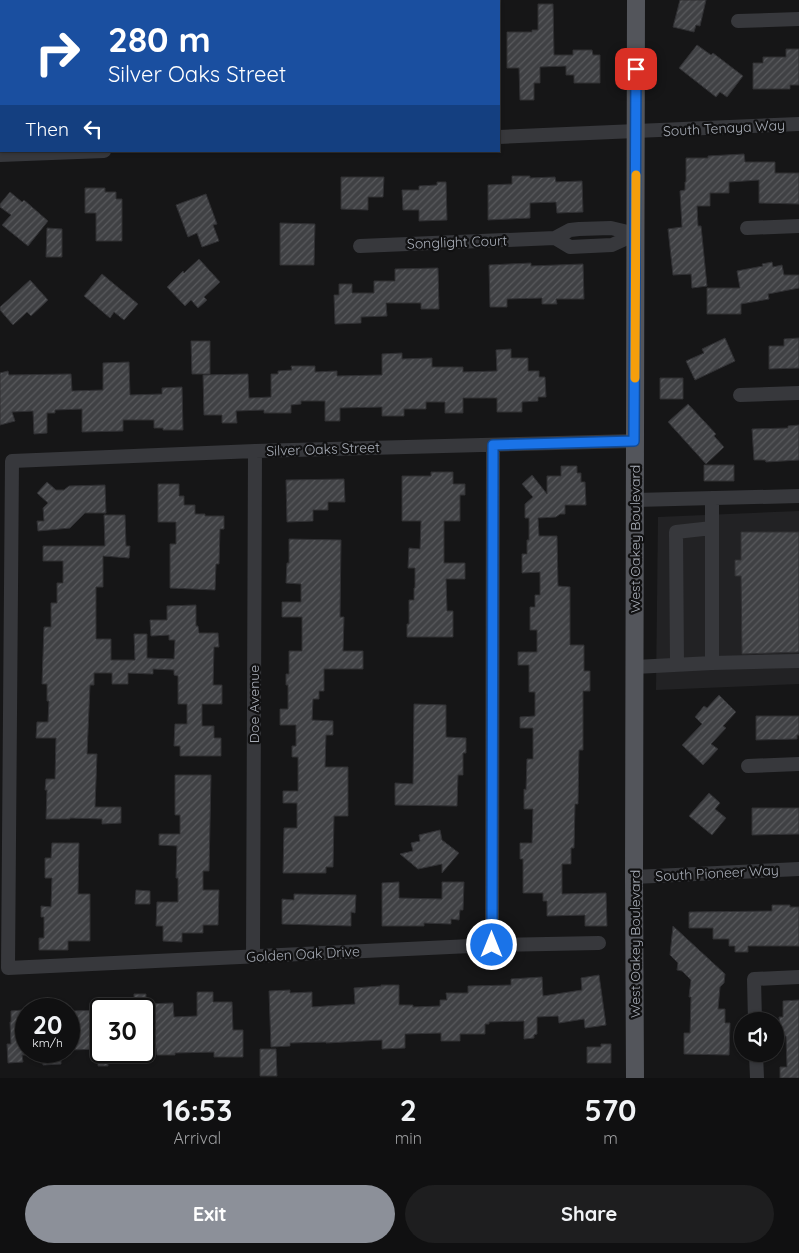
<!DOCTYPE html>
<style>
body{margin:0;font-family:Quicksand,sans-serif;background:#1e1e1f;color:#f1f3f6;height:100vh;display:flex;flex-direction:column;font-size:19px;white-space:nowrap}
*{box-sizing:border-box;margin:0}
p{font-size:16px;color:#9c9d9f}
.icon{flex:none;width:28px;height:28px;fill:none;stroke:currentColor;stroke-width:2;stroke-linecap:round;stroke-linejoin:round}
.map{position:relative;height:1078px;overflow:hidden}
.details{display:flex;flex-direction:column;background:#101011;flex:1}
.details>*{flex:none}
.top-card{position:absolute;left:0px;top:0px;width:500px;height:152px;box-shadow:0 1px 4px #0004,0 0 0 1px #303031;background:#1a4fa0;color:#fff;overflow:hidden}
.controls{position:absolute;left:734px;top:1012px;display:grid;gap:10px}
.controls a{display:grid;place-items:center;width:50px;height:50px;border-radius:50%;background:#101011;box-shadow:0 1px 4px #0004,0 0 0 1px #303031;font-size:25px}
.speed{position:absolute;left:15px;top:998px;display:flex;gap:10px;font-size:25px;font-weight:700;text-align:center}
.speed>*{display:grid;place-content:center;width:65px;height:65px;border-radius:50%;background:#101011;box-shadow:0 1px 4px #0004,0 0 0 1px #303031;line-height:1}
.speed small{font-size:12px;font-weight:400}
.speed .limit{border:2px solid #111;border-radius:8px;background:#fff;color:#111}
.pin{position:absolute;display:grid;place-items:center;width:42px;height:42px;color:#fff;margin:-21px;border-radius:10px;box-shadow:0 2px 8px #0006}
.me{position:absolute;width:55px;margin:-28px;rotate:0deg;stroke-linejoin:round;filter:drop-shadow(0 0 4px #0008)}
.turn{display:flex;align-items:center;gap:18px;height:105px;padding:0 25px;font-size:22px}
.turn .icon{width:65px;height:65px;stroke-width:2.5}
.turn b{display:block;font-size:35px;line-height:42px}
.then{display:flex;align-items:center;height:48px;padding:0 25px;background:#0003;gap:10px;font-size:19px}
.eta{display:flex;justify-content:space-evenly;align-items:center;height:85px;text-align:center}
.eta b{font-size:30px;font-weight:800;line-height:35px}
.cta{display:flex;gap:10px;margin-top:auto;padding:10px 25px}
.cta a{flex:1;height:58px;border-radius:30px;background:#8c9099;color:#fff;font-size:20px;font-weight:800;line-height:58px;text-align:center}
.cta a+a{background:#1e1e1f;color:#f1f3f6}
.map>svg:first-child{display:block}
</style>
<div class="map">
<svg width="799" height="1078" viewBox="0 0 799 1078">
<defs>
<pattern id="building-hatch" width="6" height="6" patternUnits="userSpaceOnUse" patternTransform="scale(1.25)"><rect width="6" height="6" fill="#404144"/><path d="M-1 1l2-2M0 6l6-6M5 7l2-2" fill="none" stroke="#595a5d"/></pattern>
</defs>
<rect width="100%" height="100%" fill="#161617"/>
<!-- built -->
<path fill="#222224" d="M799,511V684L656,690L658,517Z"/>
<!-- building -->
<path fill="url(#building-hatch)" stroke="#303033" d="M680,0H706L700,26L696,25L694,32L673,27Z
M538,4H553L554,55H573V50H592L593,55H600V83H574V75H566V66L540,67V83H534V100H520L519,68H507V32H532V30H538Z
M697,45L711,55L713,53L743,76L727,97L720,92L716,97L679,68Z
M786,49H799V85H790V89H753V63H763V57H786Z
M744,154L745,162H775V173H799V204L759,203V180L729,182V193H710V206H697L698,226H701L707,286L692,288L691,274L673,275L668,229L682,227L680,191L685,190V182H686V158H708V156Z
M512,176H530V178L555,177L556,182L582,181L583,212L557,213L556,202L530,203V218L488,220V185L512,184Z
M341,177H384L383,197H368V210L341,209Z
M437,182H446L447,220L419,221V210H403L402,190H419V186L437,185Z
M85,188H105V192H116V199H122V241H96V213H85Z
M10,192L22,202L24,200L48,221L28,246L2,225L11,215L0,207V204Z
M206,194L217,224L213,225L219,241L202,247L197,233L188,237L176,205Z
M280,223L315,224L314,265H280Z
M47,228L62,229V257H46Z
M199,259L220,282L204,297L207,300L198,308L191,300L185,306L167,287L183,271L184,273Z
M772,262L773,267L782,265L784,275H799V288L768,294L769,299L741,304V314H707V288H740L737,271L763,266L762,264Z
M531,263V266L583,264L584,299H556L557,304H542V298L507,299V307H490L489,265Z
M438,268L439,309H421V303H386L387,316L361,317V323L335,324L334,295H339V284H352V293H374V281H395V269Z
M102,274L138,304L124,320L114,312L110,318L84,296Z
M30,280L48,300L31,316L27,312L13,325L0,310V307Z
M725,338L735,361L695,380L686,361L704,353L702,349Z
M799,338V368L769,369V346H784V339Z
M191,341H210V374H192Z
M511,349V358H528V371H539V377H545L546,397H538V401L522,402V412H497V398H463V413H445V402H426V409H404V416H382V407L340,408V421H325V401H301V404L291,405V413H264V410L236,411L237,423H222V415H204L203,375L248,374L249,398L271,397V374H278V371L292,370L291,366H315V372L337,371V376L382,375V354L402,353V359L432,358V367H463V372L497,371L496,350Z
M129,362L130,395L162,394V388L182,387L183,430H163V428H154V420H123V431L82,432V409L55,410V413H47V433L34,434L33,411L12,412L15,421L0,425V373L8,371L9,375L71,374L72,391L103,390V363Z
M660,378H683V399H660Z
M688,404L716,434L714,436L724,447L706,464L668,422Z
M799,425V460L766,462L765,460H754L752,429L788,428V426Z
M704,465H734V481H704Z
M561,466H577V473H581V482H585L586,505H565V514H560L556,517L538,518L539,536H557L558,586L570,587V645H584V671H590V691H583V750H579L578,804H575L574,848H571V864H562V894L606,893L607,926H585V915L547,916V901H543V893H523V859H520V843H532L533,809H524V789L526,790L527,759H533V728H520V717L535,716V692H529V665H518V652H537V630H530V607H535V595H540V572L522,573V554H527V540H529V518H525V504L533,497L522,484L532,475L547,494V476H561Z
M431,472H453V484H465V495H460V521H444V563H465V579H446L447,611H453V637H407V624H409V600H414V588H415V568H408L409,548L420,549L421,521H402V476H431Z
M344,479L345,502H328V510H313V521L287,522L286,480Z
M47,482L56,490H64L69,486L105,485L106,513H85L70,528L38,531L37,521H44L43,508L48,503L37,493Z
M158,484H179V496H184V505H195V514H205V516H224V529H220L219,564H216L215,590L170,588V544H176V522H158Z
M104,515H125L126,546H130L129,558L103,556V587H96V639H111V660H135L134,634H147V658L174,659L175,640H169V635L151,636L150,620H167V606L196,605V626H198L199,633H218L219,647H214L213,685H222V704H202V726H214V738H221V756H180V746H174L175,724H187V704H178V676L174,675V670L153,669V674L128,673V684H112V673H94V685H90L87,754H97L95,807H121V823L102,824V819L70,818V819H46L47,790H45L46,779H55L56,738H36L37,722H48L49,701H47V684H42L44,627H51V603H57V583H63V561H43V546H105Z
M741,532H799V652L742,654L741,576H735V560H741Z
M289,539L341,540L340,617H344L343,651H363V669H324V691H319V699H313L312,720L333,721V735H326L325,767H348V816H334L333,867H326V873H283L284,828H297V803H283V791H298V757H292V746H296V725H280V709H288V685H286V674H289V651H302V617H282V602H301V584L286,583L287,563H289Z
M719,695L736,712L723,726L726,728L711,744L718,749L703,765L682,745L702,724L695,717L704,706L707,708Z
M414,704L446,705V737L466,738V753H463V775H458L457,806L395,805V783L413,784Z
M756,716H799V735H797V739L756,740Z
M175,775H211L209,871H203V890H219L218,925H203V933H182V942L163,941V926H156L157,902H178V878H176L177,846L159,845V834H180V815H175Z
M709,793L720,803L715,809L726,818L712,835L689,816Z
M752,808H799V834L752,835Z
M440,830L442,840L459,853L442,873V864L418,869L400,854L413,851L411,843L420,841L419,835Z
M52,843H79L78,894H90V941H68V950H39V938H44V917H41V906L51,907L52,878H45V858H51Z
M399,882V898L442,899V882H464L463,910H460L459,920L451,919V924L424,923V926H382V883Z
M136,890L150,891V904H135Z
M294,894L356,895L355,913L351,912V926L282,924V899L294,900Z
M772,905H790V907H799V946H748V952H735V946H729V939H713V928H689V912L772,911Z
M673,926L725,974L724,983L720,987L718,1009H725V1023H730L729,1055L684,1054V1033H690L691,997H689L691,980L682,971L677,970L678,963L670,955Z
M599,975L606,1025L585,1028L584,1019L559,1023L558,1016L537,1017V1034L534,1035V1038L524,1039V1021L489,1022V1024H485V1034H460V1041H441V1033L405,1034V1048L382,1049V1040L326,1043V1042L290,1043V1046L271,1047L269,991L290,990V993L312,992V1007L355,1004L354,988L381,986V985H399V1005H413V1007L440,1006V1000H447L446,993H468V986L511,985V979L542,977L543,996L582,990L581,978Z
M197,992H213V1002H232L233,1030H243V1057H214V1052L175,1053V1055H157L156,1048H144V1009H134V994H146V1004L173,1003L174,1017L197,1016Z
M799,1000V1078H780V1067H787L786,1036H780L779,1017H783V1001Z
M23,1010L24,1032L26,1031V1055H22L23,1062L8,1063L7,1044H11L10,1022H11V1011Z
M101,1010V1049L69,1050V1030H73V1011Z
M601,1044H611V1063H587V1047H601Z
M260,1049H276L277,1076H260Z
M42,1051H61V1064L43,1065Z
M98,1051H107L108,1066H98Z"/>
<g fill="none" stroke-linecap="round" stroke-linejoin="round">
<!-- minor -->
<path stroke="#37383c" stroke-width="14" d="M254,1V0
M738,21L799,19
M499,137L799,124
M0,155L104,151
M747,228L799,226
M555,238L570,247L612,245L636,234
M360,246L555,238L570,230L579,229L611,228L636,234
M740,395L799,393
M712,498V663L799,661
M635,500L799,496
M677,665L676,532L712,528
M635,667L712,663
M748,766L799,764
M634,877L799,869
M599,943L492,945L8,968L12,461L255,451L634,441
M492,945L493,445
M253,956L255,451
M755,1021L754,979L799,977
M756,1054L757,1078"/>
<!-- major -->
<path stroke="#53555b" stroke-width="18" d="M635,1078L634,877L636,0"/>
</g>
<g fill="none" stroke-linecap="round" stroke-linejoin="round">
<!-- route casing -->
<g stroke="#114b97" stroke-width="12">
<path id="route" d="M492,945L493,445L634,441L636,69"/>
</g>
<!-- route -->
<use href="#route" stroke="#1a73e8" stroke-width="9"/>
<!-- slow -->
<path stroke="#f59e0b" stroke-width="9" d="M635,378L636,175"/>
</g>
<g text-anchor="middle" stroke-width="4.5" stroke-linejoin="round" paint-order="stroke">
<!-- street labels -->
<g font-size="14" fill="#a8adb7" stroke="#111112">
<text transform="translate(724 128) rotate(-3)" y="5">South Tenaya Way</text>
<text transform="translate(457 242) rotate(-2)" y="5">Songlight Court</text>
<text transform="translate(323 449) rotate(-2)" y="5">Silver Oaks Street</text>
<text transform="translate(635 539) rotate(-90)" y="5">West Oakey Boulevard</text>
<text transform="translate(254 704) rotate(-90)" y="5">Doe Avenue</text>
<text transform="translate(717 873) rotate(-3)" y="5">South Pioneer Way</text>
<text transform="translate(635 944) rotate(-90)" y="5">West Oakey Boulevard</text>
<text transform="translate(303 954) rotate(-3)" y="5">Golden Oak Drive</text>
</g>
</g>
</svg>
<div class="controls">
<a><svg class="icon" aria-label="sound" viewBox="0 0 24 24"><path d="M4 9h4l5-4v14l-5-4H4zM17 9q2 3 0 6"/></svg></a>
</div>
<div class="speed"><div>20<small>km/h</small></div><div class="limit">30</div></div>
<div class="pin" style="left:636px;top:69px;background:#d93025"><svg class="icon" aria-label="arrive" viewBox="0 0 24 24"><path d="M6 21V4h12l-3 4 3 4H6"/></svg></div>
<svg class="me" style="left:492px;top:945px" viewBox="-20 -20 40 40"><circle r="17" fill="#1a73e8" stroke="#fff" stroke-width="3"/><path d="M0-11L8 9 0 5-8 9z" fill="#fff"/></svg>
<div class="top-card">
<div class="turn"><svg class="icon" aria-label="right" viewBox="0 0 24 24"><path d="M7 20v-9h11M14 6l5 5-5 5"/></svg><div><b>280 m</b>Silver Oaks Street</div></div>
<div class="then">Then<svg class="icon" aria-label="left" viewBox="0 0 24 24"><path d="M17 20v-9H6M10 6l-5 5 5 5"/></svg></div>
</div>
</div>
<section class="details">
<div class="eta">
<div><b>16:53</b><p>Arrival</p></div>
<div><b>2</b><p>min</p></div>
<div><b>570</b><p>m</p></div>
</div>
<div class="cta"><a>Exit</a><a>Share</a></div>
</section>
